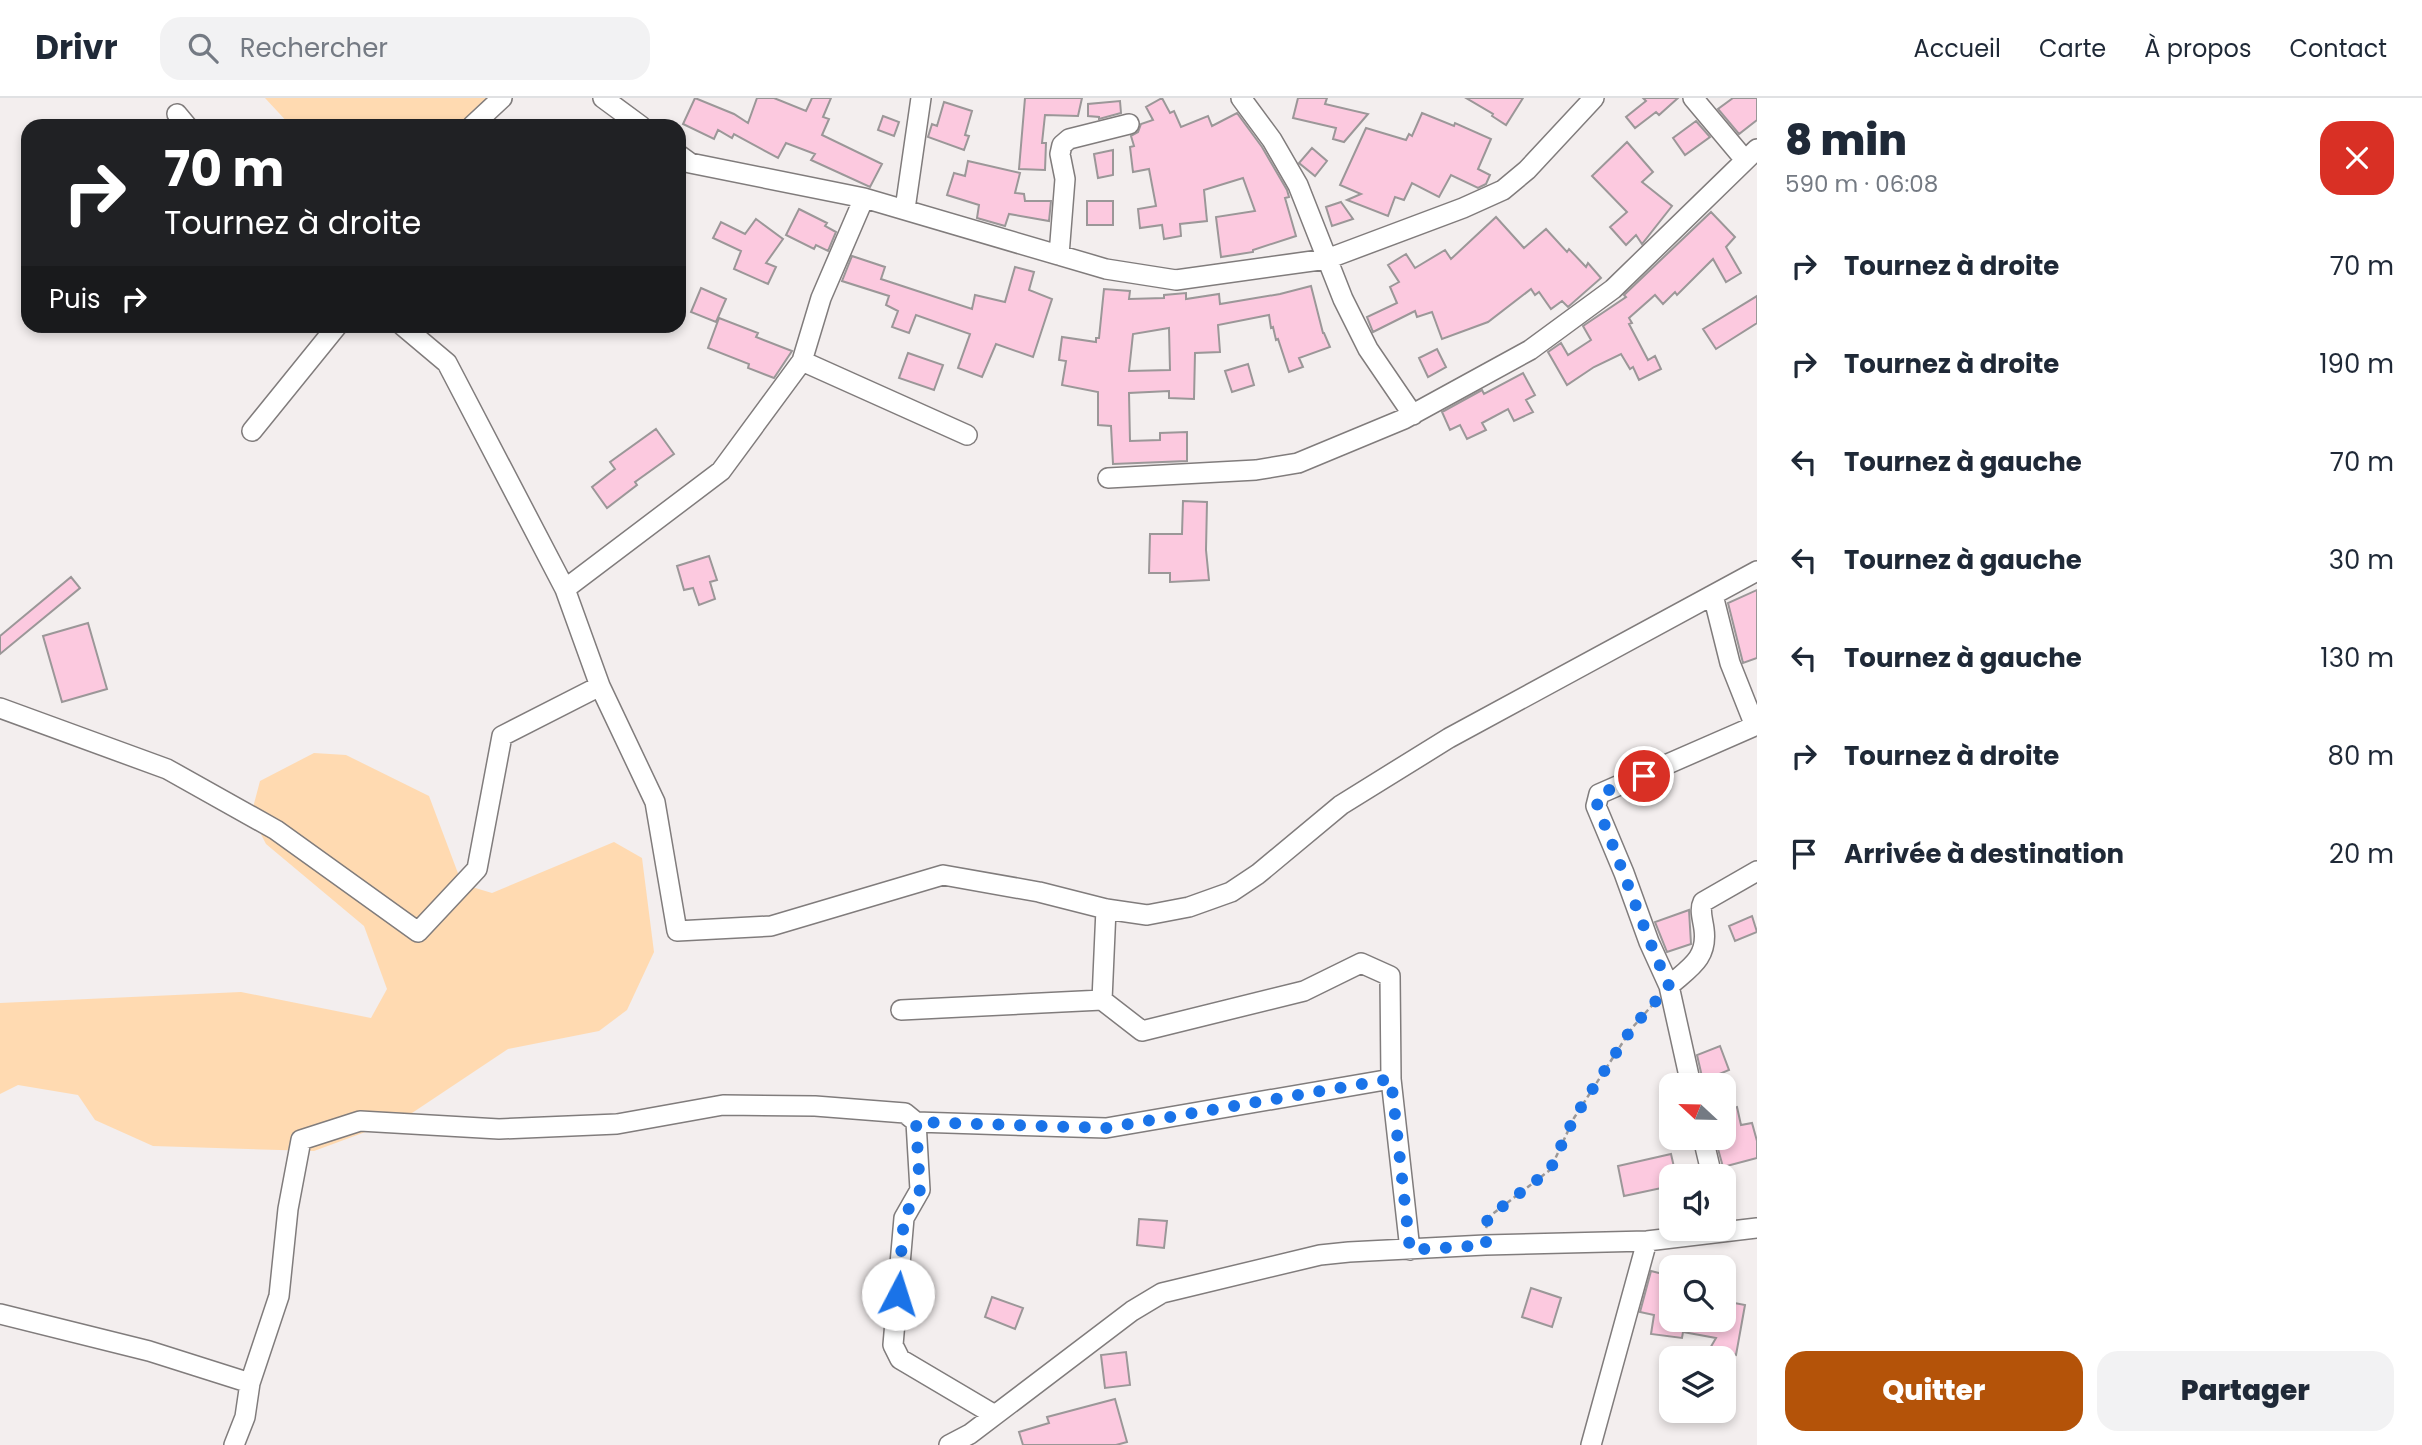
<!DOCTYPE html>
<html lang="fr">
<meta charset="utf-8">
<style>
body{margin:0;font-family:Poppins,sans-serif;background:#f2f2f3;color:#1f2937;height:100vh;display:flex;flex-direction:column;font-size:26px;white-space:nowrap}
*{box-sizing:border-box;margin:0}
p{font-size:23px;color:#747a83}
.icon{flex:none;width:38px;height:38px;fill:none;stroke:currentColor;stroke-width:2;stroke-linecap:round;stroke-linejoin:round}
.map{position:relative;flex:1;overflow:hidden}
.sheet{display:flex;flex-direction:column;background:#fff;width:665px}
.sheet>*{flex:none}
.top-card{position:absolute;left:21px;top:21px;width:665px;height:214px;border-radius:21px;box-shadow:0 4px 10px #0003;background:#202124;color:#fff;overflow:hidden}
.needle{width:46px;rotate:292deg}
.tools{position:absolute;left:1659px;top:975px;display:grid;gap:14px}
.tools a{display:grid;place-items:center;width:77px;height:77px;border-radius:14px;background:#fff;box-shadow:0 4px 10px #0003;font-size:35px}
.pin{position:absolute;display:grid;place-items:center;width:60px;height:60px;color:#fff;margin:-30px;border:4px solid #fff;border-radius:50%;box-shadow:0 2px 7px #0007}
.me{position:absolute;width:77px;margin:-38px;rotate:5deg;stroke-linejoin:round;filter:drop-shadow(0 0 5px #0008)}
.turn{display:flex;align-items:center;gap:24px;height:147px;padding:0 28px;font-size:32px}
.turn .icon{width:91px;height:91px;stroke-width:2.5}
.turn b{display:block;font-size:49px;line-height:60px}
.then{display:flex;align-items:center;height:66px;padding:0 28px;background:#0003;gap:14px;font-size:26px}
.round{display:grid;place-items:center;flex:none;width:74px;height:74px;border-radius:21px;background:#f2f2f3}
.overview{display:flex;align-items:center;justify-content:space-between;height:119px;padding:0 28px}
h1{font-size:42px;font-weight:800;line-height:52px}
.primary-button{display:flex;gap:14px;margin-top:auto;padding:14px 28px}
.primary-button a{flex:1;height:80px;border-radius:21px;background:#b45309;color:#fff;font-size:28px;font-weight:800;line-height:80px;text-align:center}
.primary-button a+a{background:#f2f2f3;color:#1f2937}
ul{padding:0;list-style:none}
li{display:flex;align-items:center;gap:21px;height:98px;padding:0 28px}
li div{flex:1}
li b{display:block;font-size:26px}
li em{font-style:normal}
header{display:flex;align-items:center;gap:42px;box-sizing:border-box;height:98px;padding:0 35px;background:#fff;border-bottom:2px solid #e0e1e3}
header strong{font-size:33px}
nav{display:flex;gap:38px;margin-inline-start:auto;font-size:24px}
.search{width:490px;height:63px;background:#f2f2f3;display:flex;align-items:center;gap:18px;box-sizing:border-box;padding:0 24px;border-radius:21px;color:#747a83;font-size:26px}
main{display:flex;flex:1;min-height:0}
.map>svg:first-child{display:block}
</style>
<header>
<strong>Drivr</strong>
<div class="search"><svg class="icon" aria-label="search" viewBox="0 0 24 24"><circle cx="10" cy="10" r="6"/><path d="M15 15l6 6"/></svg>Rechercher</div>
<nav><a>Accueil</a><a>Carte</a><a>À propos</a><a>Contact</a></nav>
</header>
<main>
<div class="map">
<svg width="1757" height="1347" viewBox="0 0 1757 1347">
<rect width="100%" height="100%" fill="#f3eeee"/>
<!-- green -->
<path fill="#ffdab1" d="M265,0H490L489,28H291Z
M314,655L346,657L429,698L462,786L492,795L614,744L642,760L654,854L627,912L599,933L508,951L406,1019L314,1053L153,1048L95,1022L78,997L18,987L0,996V905L241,894L371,920L387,891L364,828L266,746L251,717L260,683Z"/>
<!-- building -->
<path fill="#fcc9df" stroke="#9b9798" stroke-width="2" fill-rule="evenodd" d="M695,0L734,16L748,25L757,0H774L806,13L812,0H831L823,19L829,21L822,37L882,66L870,89L811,62L815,56L786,45L778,60L734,36L732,40L718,32L714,41L683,26Z
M1025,0H1082L1078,18L1045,17L1042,45H1046L1045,72L1019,71Z
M1162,0L1170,15L1174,13L1181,29L1208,18L1212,28L1237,15L1262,49L1287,92L1289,99L1285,100L1296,138L1253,152V154L1221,159L1216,119L1255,113L1243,80L1204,92L1207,123L1180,126L1181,138L1164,141L1162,127L1140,130L1138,111L1156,108L1149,71L1133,74L1130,49L1134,48L1131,38L1138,34L1141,26L1153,22L1146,9Z
M1298,0H1327L1325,6L1368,16L1344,44L1333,41L1336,30L1293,20Z
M1466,0H1523L1506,27L1492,18L1493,16Z
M1643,0H1678L1659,17L1656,14L1635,30L1626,19L1646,3Z
M1733,0H1757V22L1739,36L1718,11Z
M1120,3L1121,15L1099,21V19L1088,18V6Z
M944,4L972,13L965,37L969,38L964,52L928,39L932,26L937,28Z
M1422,15L1454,28L1455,25L1491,41L1478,71L1490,77L1486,86L1478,90L1451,77L1439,99L1412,85L1404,102L1395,99L1388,118L1347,102L1361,96L1340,87L1366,30L1406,42L1409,36L1412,38Z
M883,18L899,24L894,38L878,32Z
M1696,23L1710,39L1685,57L1673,40Z
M1627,44L1653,74L1642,84L1672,108L1642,146L1636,137L1626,147L1610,129L1627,114L1592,78Z
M1312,50L1327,63L1315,78L1299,65Z
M1113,52V77L1098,80L1094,56Z
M968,63L1020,75L1015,95L1024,96L1025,103H1051L1049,123L1009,116L1005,128L977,120L979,107L947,97L954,75L965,78Z
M1087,103H1113V127H1087Z
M1341,104L1353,121L1332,128L1326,109Z
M799,111L827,125L825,128L836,134L828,153L816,147L814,151L786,137Z
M1711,114L1735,139L1726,149L1741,175L1726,184L1713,161L1677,197L1675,194L1663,206L1655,197L1629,220L1632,225L1629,226L1648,262L1655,258L1661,271L1639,282L1633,269L1630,271L1621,256L1594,269L1567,287L1548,254L1561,245L1568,257L1591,242L1583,228L1626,199L1624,197Z
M1496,119L1524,150L1546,131L1567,154L1569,151L1586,169L1588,165L1601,180L1568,209L1562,203L1551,211L1539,194L1535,197L1531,191L1488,224L1442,241L1432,214L1417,219L1415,213L1373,234L1367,219L1397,205L1390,189L1399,184L1388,167L1406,156L1415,170L1445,152L1451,161Z
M756,121L783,141L766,165L776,169L768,186L734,171L741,153L713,140L721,124L745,136Z
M852,158L885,169L881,181L972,211L975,197L1005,204L1015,169L1034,174L1029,192L1052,201L1033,259L996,246L982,279L958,270L970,236L916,217L909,235L892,229L898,213L886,207L889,198L842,183Z
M1311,188L1323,235H1324L1330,249L1299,260L1303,269L1289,274L1278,241L1276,242L1273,229L1271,230L1269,217L1218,227L1220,254L1195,255L1194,301L1169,300V293L1129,295L1130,343L1160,342V335L1187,334V363L1113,366L1111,328L1098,327V294L1062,287L1066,263L1059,262L1062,239L1096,244V240H1099L1104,191L1130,193L1129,201L1164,200V197L1186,195V201L1219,196L1220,206L1280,196ZM1169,230L1170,272L1129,273L1133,236Z
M701,190L726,201L716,224L691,214Z
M1757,198V225L1716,251L1703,231Z
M719,220L758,235L756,239L792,253L774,280L748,270L749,266L708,250Z
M1437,251L1446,269L1428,279L1419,260Z
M908,255L943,267L934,292L899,280Z
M1248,266L1254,287L1232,294L1225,273Z
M1523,275L1535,297L1526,302L1533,314L1514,323L1508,311L1482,325L1486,332L1467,341L1460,327L1450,332L1442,314L1482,292L1484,296Z
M656,331L674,356L635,384L637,387L607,410L592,389L615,371L610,364Z
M1183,403L1207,404L1206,452L1209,482L1170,484V475H1149L1150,436H1182Z
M709,458L717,482L710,484L715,501L699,507L693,490L684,492L677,468Z
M71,479L80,490L0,556V538Z
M1757,492V560L1743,565L1728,505Z
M88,525L107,591L62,604L43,538Z
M1689,812L1691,846L1667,854L1655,824Z
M1752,818L1757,834L1735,843L1729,828Z
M1720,948L1729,972L1703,983L1697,957Z
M1737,1009L1741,1027L1752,1025L1757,1043V1060L1723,1069L1715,1040H1724V1013Z
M1671,1056L1676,1078H1671V1088L1624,1098L1618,1068Z
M1139,1121L1167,1123L1164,1150L1137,1147Z
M1651,1173L1671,1178V1222H1724V1203L1745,1207L1736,1257L1709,1252L1716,1240L1683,1234L1682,1240L1651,1236L1654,1217L1640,1214Z
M1531,1190L1561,1200L1552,1229L1522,1219Z
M992,1199L1023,1210L1015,1231L985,1219Z
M1126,1254L1130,1287L1105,1290L1101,1257Z
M1115,1301L1127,1344L1116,1347H1023L1019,1334L1049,1325L1047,1319Z"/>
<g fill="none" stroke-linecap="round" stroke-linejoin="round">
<!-- minor casing -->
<g stroke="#807c7c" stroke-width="22">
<path id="minor" d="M603,0L641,28
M1241,0L1272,42L1298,87L1343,201L1368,251L1413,317
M1693,0L1745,62
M177,16L187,28
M472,28L502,0
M679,57L690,65L864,100L1106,171L1176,182L1327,161L1463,110L1503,92L1527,72L1594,0
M864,100L821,200L802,263L967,337
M905,111L921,0
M1059,157L1065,81L1060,56L1062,47L1069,41L1129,26
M252,333L337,228
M1108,380L1256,372L1298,365L1404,321L1530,252L1613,191L1757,51
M565,491L721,373L802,263
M1713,497L1730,565L1755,628
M600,588L655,704L677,833L771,828L943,777L1039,794L1106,811L1147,817L1189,809L1231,794L1258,776L1341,707L1449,640L1757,473
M0,610L167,671L276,732L418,834L477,771L502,638L600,588L565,491L447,265L403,228
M1106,811L1102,902L1142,933L1304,893L1361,865L1390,878L1391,981
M1669,888C1689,870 1708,861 1704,831C1703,822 1699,812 1703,804L1757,773
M901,912L1102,902
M1691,987L1669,888L1649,844L1624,775L1596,708L1599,696L1757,627
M916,1024L920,1092L904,1120L893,1247L900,1261L993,1316
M1703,1040L1712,1078
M0,1216L149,1253L250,1285L245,1319L234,1347
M250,1285L279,1198L288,1111L301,1042L360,1023L499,1031L617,1026L723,1007L815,1008L905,1015L916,1024L1106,1030L1391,981L1410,1152
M949,1347L970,1336L1132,1213L1162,1195L1320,1157L1349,1154L1485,1147L1647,1143L1757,1130
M1591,1347L1647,1143"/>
</g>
<!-- path -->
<path stroke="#9b9898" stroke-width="2.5" stroke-dasharray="5 3.5" stroke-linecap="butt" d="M1486,1130L1490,1118L1550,1072L1574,1020L1632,930L1655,904"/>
<!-- minor -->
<use href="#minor" stroke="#fff" stroke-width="19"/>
</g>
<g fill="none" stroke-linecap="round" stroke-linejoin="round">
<!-- route -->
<path stroke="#1a73e8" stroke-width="12" stroke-dasharray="0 21.6" d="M898,1196L904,1119L920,1092L916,1024L1106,1030L1391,981L1410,1152L1486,1147V1125L1490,1118L1550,1072L1574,1020L1632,930L1669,888C1642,829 1622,768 1597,708L1599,696L1644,678"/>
</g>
</svg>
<div class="tools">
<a><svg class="needle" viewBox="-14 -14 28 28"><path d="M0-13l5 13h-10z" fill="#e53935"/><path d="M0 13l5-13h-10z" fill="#747a83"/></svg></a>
<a><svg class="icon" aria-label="sound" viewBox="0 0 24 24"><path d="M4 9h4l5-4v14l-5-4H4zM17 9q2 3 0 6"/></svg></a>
<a><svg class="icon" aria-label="search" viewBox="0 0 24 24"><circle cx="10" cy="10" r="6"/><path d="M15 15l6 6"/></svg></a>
<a><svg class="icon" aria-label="layers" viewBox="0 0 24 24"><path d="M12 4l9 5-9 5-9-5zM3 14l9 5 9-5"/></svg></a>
</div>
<div class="pin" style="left:1644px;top:678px;background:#d93025"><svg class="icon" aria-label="arrive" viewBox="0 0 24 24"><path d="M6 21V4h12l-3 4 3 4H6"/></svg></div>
<svg class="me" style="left:898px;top:1196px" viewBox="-20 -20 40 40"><circle r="19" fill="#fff"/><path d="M0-13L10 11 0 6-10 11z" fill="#1a73e8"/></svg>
<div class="top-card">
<div class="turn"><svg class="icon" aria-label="right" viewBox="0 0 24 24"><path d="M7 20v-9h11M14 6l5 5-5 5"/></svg><div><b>70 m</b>Tournez à droite</div></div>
<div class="then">Puis<svg class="icon" aria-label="right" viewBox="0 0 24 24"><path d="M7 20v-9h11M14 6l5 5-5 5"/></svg></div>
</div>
</div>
<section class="sheet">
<div class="overview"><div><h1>8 min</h1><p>590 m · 06:08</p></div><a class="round" style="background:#d93025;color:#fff"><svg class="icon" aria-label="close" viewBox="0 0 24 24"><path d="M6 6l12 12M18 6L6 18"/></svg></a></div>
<ul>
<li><svg class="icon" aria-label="right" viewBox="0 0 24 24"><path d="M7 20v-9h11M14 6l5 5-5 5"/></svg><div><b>Tournez à droite</b></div><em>70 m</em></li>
<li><svg class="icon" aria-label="right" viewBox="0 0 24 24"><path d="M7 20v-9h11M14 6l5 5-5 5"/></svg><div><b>Tournez à droite</b></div><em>190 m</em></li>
<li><svg class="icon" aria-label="left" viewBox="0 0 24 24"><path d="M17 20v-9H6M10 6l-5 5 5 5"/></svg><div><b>Tournez à gauche</b></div><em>70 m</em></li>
<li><svg class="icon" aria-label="left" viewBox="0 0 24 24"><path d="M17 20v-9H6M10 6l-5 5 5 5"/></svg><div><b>Tournez à gauche</b></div><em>30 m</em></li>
<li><svg class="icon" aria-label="left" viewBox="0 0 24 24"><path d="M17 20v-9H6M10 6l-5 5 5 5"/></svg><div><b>Tournez à gauche</b></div><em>130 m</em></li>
<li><svg class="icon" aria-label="right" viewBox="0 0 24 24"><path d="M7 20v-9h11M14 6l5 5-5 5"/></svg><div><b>Tournez à droite</b></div><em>80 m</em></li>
<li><svg class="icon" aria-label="arrive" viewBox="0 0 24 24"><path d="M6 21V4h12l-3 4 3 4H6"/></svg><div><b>Arrivée à destination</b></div><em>20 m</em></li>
</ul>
<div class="primary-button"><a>Quitter</a><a>Partager</a></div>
</section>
</main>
